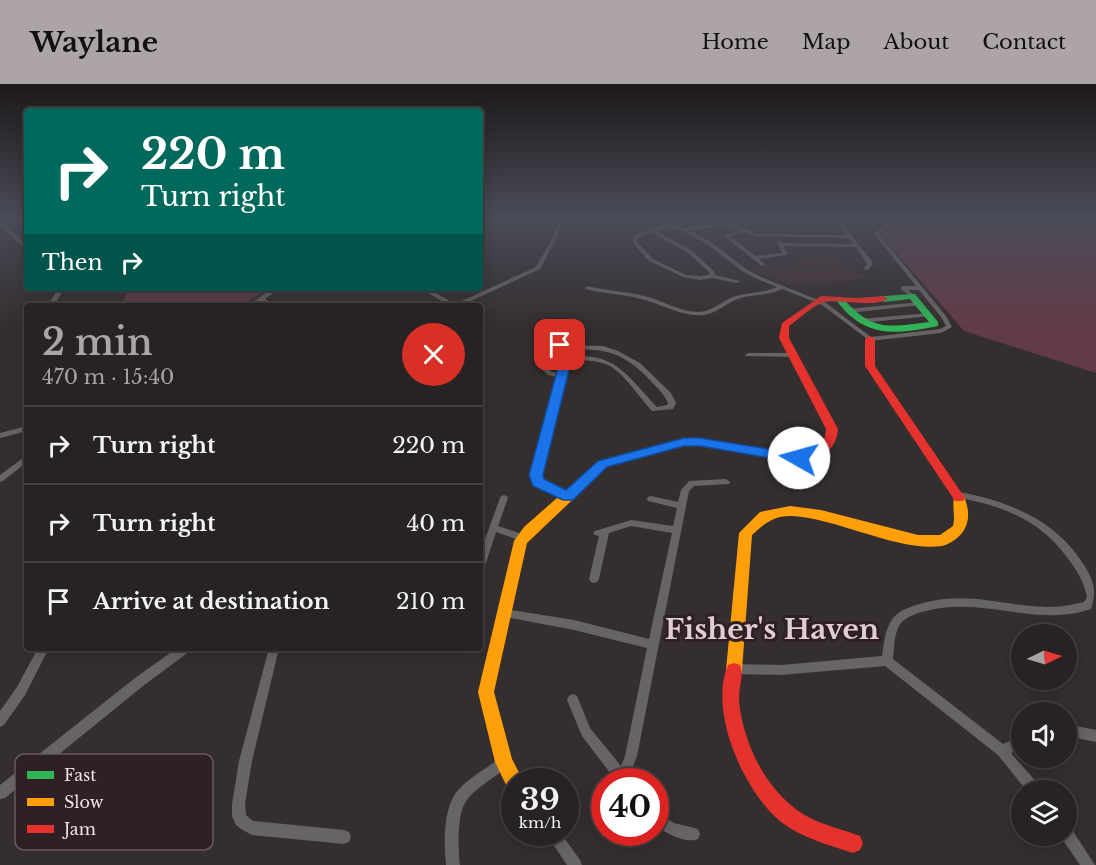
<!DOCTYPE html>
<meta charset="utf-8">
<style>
body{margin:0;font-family:"Libre Baskerville",serif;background:#2f2a2b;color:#f1f3f6;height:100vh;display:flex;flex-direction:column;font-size:22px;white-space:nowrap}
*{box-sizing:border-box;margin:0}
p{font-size:20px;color:#a4a4a6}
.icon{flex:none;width:33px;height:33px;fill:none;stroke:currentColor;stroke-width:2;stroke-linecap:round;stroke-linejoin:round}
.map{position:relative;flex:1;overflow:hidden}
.sheet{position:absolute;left:24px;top:219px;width:459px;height:348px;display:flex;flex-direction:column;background:#272223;border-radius:6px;box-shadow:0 3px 15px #0003,0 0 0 2px #433f41}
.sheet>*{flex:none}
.top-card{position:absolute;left:24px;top:24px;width:459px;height:183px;border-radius:6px;box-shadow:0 3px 15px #0003,0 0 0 2px #433f41;background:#00695c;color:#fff;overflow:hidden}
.needle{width:39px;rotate:85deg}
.tools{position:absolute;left:1011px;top:540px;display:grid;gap:12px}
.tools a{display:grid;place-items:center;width:66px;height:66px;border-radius:50%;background:#272223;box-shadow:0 3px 15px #0003,0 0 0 2px #433f41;font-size:30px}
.speed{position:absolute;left:501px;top:684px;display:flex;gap:12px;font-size:30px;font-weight:700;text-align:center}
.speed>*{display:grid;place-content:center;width:78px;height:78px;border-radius:50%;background:#272223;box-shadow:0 3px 15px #0003,0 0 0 2px #433f41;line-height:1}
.speed small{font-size:15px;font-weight:400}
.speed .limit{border:9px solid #d22;background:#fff;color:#111}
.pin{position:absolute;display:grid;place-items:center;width:51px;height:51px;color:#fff;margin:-26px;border-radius:12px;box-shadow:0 3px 9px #0006}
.me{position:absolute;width:66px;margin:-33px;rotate:277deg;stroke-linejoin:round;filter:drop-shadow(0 0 4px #0008)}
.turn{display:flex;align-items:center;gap:21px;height:126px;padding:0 18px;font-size:27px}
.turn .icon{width:78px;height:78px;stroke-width:2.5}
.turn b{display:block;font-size:42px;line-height:51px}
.then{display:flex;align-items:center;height:57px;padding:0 18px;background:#0003;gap:12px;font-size:22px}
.round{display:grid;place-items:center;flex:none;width:63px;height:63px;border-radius:32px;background:#2f2a2b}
.headline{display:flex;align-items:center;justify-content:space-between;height:102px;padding:0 18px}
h1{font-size:36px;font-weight:600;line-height:45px;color:#ada4a7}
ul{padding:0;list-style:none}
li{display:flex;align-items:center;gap:18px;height:78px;padding:0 18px;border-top:2px solid #433f41}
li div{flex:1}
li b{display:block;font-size:22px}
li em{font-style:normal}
header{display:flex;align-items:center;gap:36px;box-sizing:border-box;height:84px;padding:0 30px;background:#ada4a7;color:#111}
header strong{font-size:28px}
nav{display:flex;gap:33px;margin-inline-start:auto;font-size:21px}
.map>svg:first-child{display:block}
</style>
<header>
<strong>Waylane</strong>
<nav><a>Home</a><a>Map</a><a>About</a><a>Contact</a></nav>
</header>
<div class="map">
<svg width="1096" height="781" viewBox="0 0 1096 781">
<rect width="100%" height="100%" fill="#342e2f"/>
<!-- built -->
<path fill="#422f34" d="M827,173L840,177L866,194L791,203L747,183Z"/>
<!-- green -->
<path fill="#623b48" d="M917,133H1084L1096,141V289L964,247L881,151V148Z
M129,204H269L241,222H121Z"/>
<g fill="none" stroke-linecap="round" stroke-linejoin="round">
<!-- street -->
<path fill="#676465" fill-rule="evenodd" d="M21,133H26L6,142L27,161V166L2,144H0V141Z
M560,133H564L556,155L540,185L460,222H450L420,204H427L455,220L536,183L552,155Z
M647,133H653L683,144L726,139L719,133H724L732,139L757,150L847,151L833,133H837L871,176L873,180L868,186L863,185L867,180L856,163L783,162L788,170L787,171L759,175L765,180L762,182L724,152L740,146L729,141L688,146L711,158L746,185L761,193L826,219L871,253L940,245L946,242L941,233L919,206H908L915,212L912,214L901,205L900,204L903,202H916L874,150C883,141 899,133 912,133L885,145L879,150L946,232L952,243L941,249L870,257L822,221L782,205C769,212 755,210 741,214C728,217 718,229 704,231C681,233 662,220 641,215C623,210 604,210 586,205L585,204L588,202C606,207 625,207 644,212C662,216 678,227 698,228C713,228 722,216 736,212C750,208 764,209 777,203L757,195L742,187L707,160L681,146L669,142L656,147L692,167L714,187L715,191L740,197L737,199L712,194L700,196L683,193L649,177L633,159V154L637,150L665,140ZM651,148L688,169L709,188V191L700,192L686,191L653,175L637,158V154ZM744,148L756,152L849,154L853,160L782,159L779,157L777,158L782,169L755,172L730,152Z
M694,133H705L687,136L685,135Z
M737,133L810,135L812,136L810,137L739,134Z
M1092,133H1096V135L1092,134Z
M59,204H65L53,222H47Z
M273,204H280L265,215L276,222H269L261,217L254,222H247Z
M920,218L923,220L922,221L848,229L845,227L848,225Z
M929,229L931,230V232L860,239L857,237L860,235Z
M552,261L603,262L618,267L640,279L671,309L676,319L673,325L652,327C639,313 624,289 608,281C596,276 582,276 569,276L540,391L542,396L571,410L572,412L571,414L568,415L535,400L532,391L558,293L548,291L540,284L549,263ZM554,265C596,266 616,261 648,294C655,302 664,309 668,319L667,321L657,323C625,290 616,267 564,273L559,289L552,288L547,284Z
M748,269H793L796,271L793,273L746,272L745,271Z
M27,342V347L0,354V349Z
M27,371V378L3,397L0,398V391Z
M726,395L730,398L729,400L694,402L689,407L637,672L629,693L630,698H617L582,652L567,616L569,612L573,610L577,612L590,644L621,682L625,672L647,564L574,546L505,533L501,532L500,529L501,526L505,525L574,536L649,555L672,449L631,442L609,449L599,495L597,498L594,499L591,498L589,495L599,452L595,451L593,449L595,447L631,436L673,442L677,424L648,417L647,415L648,413L651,412L678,418L681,406L689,397Z
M959,408C1012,418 1059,437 1087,486C1095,501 1096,510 1091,525C1076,530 1061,532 1045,531C1004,529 966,516 926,527C917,529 908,532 901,539C894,548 894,564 893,575L1003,660L1022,651V664L1011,669L1039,701L1040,706H1026L998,671L885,582L781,591L734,590L730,589L728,585L730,581L734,580L781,581L882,572C884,559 885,543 894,533C901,525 913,522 923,519C970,507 1002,522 1047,523C1060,523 1071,521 1084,518L1087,513C1084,497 1076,485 1066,472C1048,447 1022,431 993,422C981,418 968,416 956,413L955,411L956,409Z
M504,411L507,412L508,414L498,442L525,451L527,453L525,455L522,457L496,448L486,479L484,482L481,483L480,469L500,414L501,412Z
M38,564H49L25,611L4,641L0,643V627L17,603Z
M177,564H191L190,567L143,602L5,714L0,715V701L135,594Z
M269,564H279L252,677L245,720L246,731L253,737L344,746L349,748L351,753L349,758L344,760L252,751L241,745L236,741L232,732V720L239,677Z
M1066,640L1096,646V658L1066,652Z
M504,672L508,674L510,678L508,682C496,693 473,705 465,719C457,732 458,766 460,781H446C444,759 443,729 455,710C466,695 486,685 500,674Z
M656,728L674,739L698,745L700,750L698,755C685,760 666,749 656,742Z
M1066,743L1071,744L1095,781H1080L1060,752H1066Z
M545,748H560L580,776L582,781H567Z"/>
<!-- fast -->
<path fill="#30b455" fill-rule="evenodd" d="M912,210H915L938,238V242C895,251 864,254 836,216L843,214C872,248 888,243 929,238L910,215L884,218L880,215L884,212Z"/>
<!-- slow -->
<path fill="#ff9f0a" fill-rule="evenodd" d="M650,363L654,364L656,367L654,370L607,383L527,459L494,608L512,675L524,698H514V707L508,705L495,678L478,608L514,457L524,443L599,377Z
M959,409L963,411C968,420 970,433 966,442C963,451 951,460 942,462C898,468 840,435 792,432C775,431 765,439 752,451L742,586L740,591L734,593L728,591L726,586L739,449L760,428L790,422L821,426L918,451H940L953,442C956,432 951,420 955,411Z"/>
<!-- jam -->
<path fill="#e5322d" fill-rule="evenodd" d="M821,212L857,214L884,212L888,215C871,225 834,213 821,219C810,224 799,235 789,242V254L838,345C836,368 819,376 799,378L690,361L650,371L646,370L644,367L646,364L690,353L799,370C815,368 825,362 826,345L779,254L782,239Z
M870,252L875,255V282L963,411L965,414L963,417H955L865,282V255Z
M734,579L740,581C744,591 739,602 739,613C739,619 740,625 741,631C749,672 773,716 812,735C827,742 844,746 860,752L863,759L860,766L853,769C829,761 802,754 781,738C744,708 708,627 728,581Z"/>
</g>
<!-- sky -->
<linearGradient id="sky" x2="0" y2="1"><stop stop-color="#1d191a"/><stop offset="0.55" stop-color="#4a4c58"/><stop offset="1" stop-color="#4a4c58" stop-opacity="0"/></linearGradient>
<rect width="1096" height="242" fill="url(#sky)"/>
<!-- route -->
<path fill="#1a73e8" stroke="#114b97" stroke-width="1.5" d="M560,258L575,262L543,391L544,395L566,406L598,377L684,354H700L799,370L806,374L799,379L700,362H684L607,383L573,416H563L533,402L529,391L563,265L555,261Z"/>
<g text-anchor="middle" stroke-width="6" stroke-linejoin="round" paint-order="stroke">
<!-- near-district labels -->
<g font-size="28" font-weight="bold" fill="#e1cdd3" stroke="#2e2025">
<text x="772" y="555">Fisher's Haven</text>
</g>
</g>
<!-- legend -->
<rect x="15" y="670" width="198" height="96" rx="9" fill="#2e2025" stroke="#685b5f" stroke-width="1.5"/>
<rect x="27" y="687" width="27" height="8" fill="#30b455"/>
<rect x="27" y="714" width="27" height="8" fill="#ff9f0a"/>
<rect x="27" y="741" width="27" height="8" fill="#e5322d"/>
<g font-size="16" fill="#eee4e7">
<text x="64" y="697">Fast</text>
<text x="64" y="724">Slow</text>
<text x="64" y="751">Jam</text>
</g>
</svg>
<div class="tools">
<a><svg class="needle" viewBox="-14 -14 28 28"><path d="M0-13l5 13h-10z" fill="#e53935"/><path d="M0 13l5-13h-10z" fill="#a4a4a6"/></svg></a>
<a><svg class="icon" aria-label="sound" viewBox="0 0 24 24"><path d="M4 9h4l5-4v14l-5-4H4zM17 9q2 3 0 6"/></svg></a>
<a><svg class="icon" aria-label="layers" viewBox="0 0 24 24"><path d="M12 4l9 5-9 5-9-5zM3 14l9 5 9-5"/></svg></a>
</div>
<div class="speed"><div>39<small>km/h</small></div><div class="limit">40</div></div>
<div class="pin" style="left:560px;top:261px;background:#d93025"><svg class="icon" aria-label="arrive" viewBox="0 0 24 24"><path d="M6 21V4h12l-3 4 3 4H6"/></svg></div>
<svg class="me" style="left:799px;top:374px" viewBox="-20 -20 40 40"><circle r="19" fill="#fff"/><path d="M0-13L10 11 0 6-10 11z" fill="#1a73e8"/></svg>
<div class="top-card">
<div class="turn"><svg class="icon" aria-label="right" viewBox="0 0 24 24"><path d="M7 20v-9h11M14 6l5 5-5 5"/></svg><div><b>220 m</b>Turn right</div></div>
<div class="then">Then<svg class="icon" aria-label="right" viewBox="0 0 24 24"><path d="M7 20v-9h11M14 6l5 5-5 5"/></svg></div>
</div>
<section class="sheet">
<div class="headline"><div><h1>2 min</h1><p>470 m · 15:40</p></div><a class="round" style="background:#d93025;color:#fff"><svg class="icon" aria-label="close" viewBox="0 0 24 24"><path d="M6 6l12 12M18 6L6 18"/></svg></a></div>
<ul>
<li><svg class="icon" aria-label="right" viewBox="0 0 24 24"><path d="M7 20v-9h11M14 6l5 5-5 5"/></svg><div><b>Turn right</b></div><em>220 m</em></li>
<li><svg class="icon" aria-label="right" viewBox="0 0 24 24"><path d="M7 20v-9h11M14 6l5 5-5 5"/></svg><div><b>Turn right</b></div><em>40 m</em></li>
<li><svg class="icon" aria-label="arrive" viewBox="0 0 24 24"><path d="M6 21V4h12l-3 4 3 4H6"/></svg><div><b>Arrive at destination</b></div><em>210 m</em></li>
</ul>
</section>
</div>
